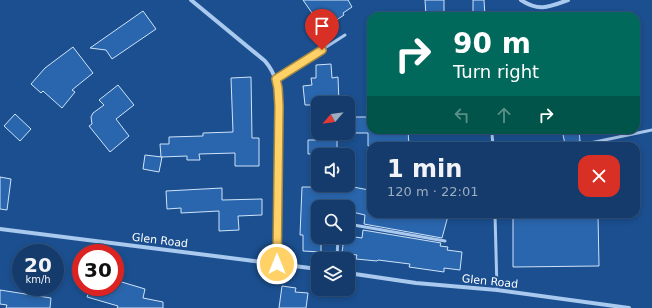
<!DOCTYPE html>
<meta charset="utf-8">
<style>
body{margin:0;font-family:"DejaVu Sans",sans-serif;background:#1d4271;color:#f1f3f6;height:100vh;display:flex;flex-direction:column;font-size:15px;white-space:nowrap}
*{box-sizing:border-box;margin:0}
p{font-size:13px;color:#9dadc1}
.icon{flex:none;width:22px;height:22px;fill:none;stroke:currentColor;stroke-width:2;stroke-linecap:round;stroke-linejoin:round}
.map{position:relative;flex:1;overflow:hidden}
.panel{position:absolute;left:367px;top:142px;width:273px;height:76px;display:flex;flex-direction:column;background:#143b6b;border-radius:12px;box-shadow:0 2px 6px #0003,0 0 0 1px #33557e}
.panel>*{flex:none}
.hud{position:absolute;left:367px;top:12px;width:273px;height:122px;border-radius:12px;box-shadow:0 2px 6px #0003,0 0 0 1px #33557e;background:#00695c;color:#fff;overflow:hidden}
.needle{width:26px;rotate:242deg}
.controls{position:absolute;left:311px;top:96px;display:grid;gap:8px}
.controls a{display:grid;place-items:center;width:44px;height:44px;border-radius:8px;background:#143b6b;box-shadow:0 2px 6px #0003,0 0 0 1px #33557e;font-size:20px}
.speed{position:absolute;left:12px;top:244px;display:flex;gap:8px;font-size:20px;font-weight:700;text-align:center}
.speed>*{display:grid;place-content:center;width:52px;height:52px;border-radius:50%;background:#143b6b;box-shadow:0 2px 6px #0003,0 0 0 1px #33557e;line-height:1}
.speed small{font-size:10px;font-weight:400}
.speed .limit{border:6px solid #d22;background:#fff;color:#111}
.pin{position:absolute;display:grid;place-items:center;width:34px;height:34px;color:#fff;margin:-41px -17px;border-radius:50% 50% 50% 0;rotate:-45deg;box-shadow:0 0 4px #0007}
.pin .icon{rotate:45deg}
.me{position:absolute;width:44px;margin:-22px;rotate:0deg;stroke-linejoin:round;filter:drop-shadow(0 0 3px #0008)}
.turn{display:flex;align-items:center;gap:14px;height:84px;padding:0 20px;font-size:18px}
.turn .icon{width:52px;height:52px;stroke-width:2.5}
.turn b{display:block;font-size:28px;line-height:34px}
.lanes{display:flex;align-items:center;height:38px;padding:0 20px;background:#0003;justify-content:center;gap:20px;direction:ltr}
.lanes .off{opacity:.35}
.round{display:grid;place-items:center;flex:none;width:42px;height:42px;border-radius:12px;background:#1d4271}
.summary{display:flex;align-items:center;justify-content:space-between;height:68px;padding:0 20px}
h1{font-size:24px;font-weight:600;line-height:30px}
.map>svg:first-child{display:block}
</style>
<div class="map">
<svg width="652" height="308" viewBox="0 0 652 308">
<rect width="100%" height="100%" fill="#1b4f8f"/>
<!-- building -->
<path fill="#2a66ad" stroke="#cfe3fa" d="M303,0H348L352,7L343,13L344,15L323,29Z
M425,0H444V16H426Z
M473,0H484L485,16H473Z
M143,11L156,29L112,59L106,50L90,48Z
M73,47L93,73L72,90L75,92L62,108L43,91L41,93L31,84L45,68Z
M331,64L332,78L338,77L339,103H318V105H305L303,86L312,85L311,78H316V65Z
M251,77L252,138H259V166H235V153L199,154L200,160H187V156L161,157L160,144H169V137L203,136V133L233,132L231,78Z
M118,85L134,105L116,119L129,136L110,152L89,126L92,124L91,117L93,113L104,105L99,100Z
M15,114L31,129L20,141L4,126Z
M348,117H371V130H408L409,146H368V133H348Z
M562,130H579L580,141L565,144Z
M316,133H337V153L308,154V140H316Z
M145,155L162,157L159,172L143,169Z
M0,177L11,179L7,210L0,209Z
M332,185L347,189L348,186L369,190L368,194L371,195V214H439L448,216L442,238L364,224L365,215L348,211V207L326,203V207H318V237H321V252L303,251V235H300L302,187H332Z
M222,188V200L262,199V215L238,216L239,230L219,231V211L181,213V208L167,209L166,191Z
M513,214H598L599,266L513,267Z
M363,230L441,243L440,246L448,247L447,250L462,252L460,270L444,268V272L409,267L410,264L378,260L377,261L356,259L357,255L342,253L344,237H348V236L362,238Z
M115,280L145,289L143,298L163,302V308H117L118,306L87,297L90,287H115Z
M282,286L296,288L295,292L308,293L306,308H279Z
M0,290L51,298L50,308H6L7,305L0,304Z"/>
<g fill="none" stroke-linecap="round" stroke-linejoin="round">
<!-- service -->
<path stroke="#a9c9ee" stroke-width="3" d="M276,79L345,35
M492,134L493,146
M576,146L652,130
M495,214L497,290
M348,224L445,241
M337,259L338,237"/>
<!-- minor -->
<path stroke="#a9c9ee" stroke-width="4" d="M191,0L265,61C277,75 278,88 279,106L277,264
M521,0C539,12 549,7 568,0
M0,229L318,269
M348,273L416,283L497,290L629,308"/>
</g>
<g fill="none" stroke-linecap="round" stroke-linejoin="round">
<!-- route casing -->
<g stroke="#a68842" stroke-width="10">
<path id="route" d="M277,264L279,106L278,88L276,79L322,50"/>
</g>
<!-- route -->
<use href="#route" stroke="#ffd166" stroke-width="7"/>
</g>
<g text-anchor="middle" stroke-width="4" stroke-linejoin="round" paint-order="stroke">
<!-- street labels -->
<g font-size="11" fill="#fff" stroke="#1b4f8f">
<text transform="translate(160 240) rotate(7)" y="4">Glen Road</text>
<text transform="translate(490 281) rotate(6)" y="4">Glen Road</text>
</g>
</g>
</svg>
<div class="controls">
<a><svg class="needle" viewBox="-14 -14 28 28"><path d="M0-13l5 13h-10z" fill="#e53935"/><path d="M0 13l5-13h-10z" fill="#9dadc1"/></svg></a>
<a><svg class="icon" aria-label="sound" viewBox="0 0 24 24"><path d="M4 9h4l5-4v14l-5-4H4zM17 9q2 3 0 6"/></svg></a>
<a><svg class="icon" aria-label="search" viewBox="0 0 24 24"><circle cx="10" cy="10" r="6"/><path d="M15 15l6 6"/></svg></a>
<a><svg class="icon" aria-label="layers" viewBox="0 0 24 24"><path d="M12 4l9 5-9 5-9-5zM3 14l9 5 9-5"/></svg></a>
</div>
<div class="speed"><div>20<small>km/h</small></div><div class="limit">30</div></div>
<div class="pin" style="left:322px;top:50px;background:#d93025"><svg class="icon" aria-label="arrive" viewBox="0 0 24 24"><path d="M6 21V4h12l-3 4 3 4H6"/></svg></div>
<svg class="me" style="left:277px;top:264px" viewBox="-20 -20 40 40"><circle r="17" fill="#ffd166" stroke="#fff" stroke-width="3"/><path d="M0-11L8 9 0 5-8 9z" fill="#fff"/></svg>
<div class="hud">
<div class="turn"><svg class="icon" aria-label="right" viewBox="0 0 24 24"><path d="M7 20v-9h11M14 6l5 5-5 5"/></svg><div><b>90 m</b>Turn right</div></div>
<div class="lanes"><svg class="icon off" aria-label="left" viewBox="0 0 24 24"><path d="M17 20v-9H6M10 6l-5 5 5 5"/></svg><svg class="icon off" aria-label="ahead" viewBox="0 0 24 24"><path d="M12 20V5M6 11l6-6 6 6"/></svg><svg class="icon" aria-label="right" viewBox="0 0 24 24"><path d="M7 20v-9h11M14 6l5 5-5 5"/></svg></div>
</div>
<section class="panel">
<div class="summary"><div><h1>1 min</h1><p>120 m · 22:01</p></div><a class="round" style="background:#d93025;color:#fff"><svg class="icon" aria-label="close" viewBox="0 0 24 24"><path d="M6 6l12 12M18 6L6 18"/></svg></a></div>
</section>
</div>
